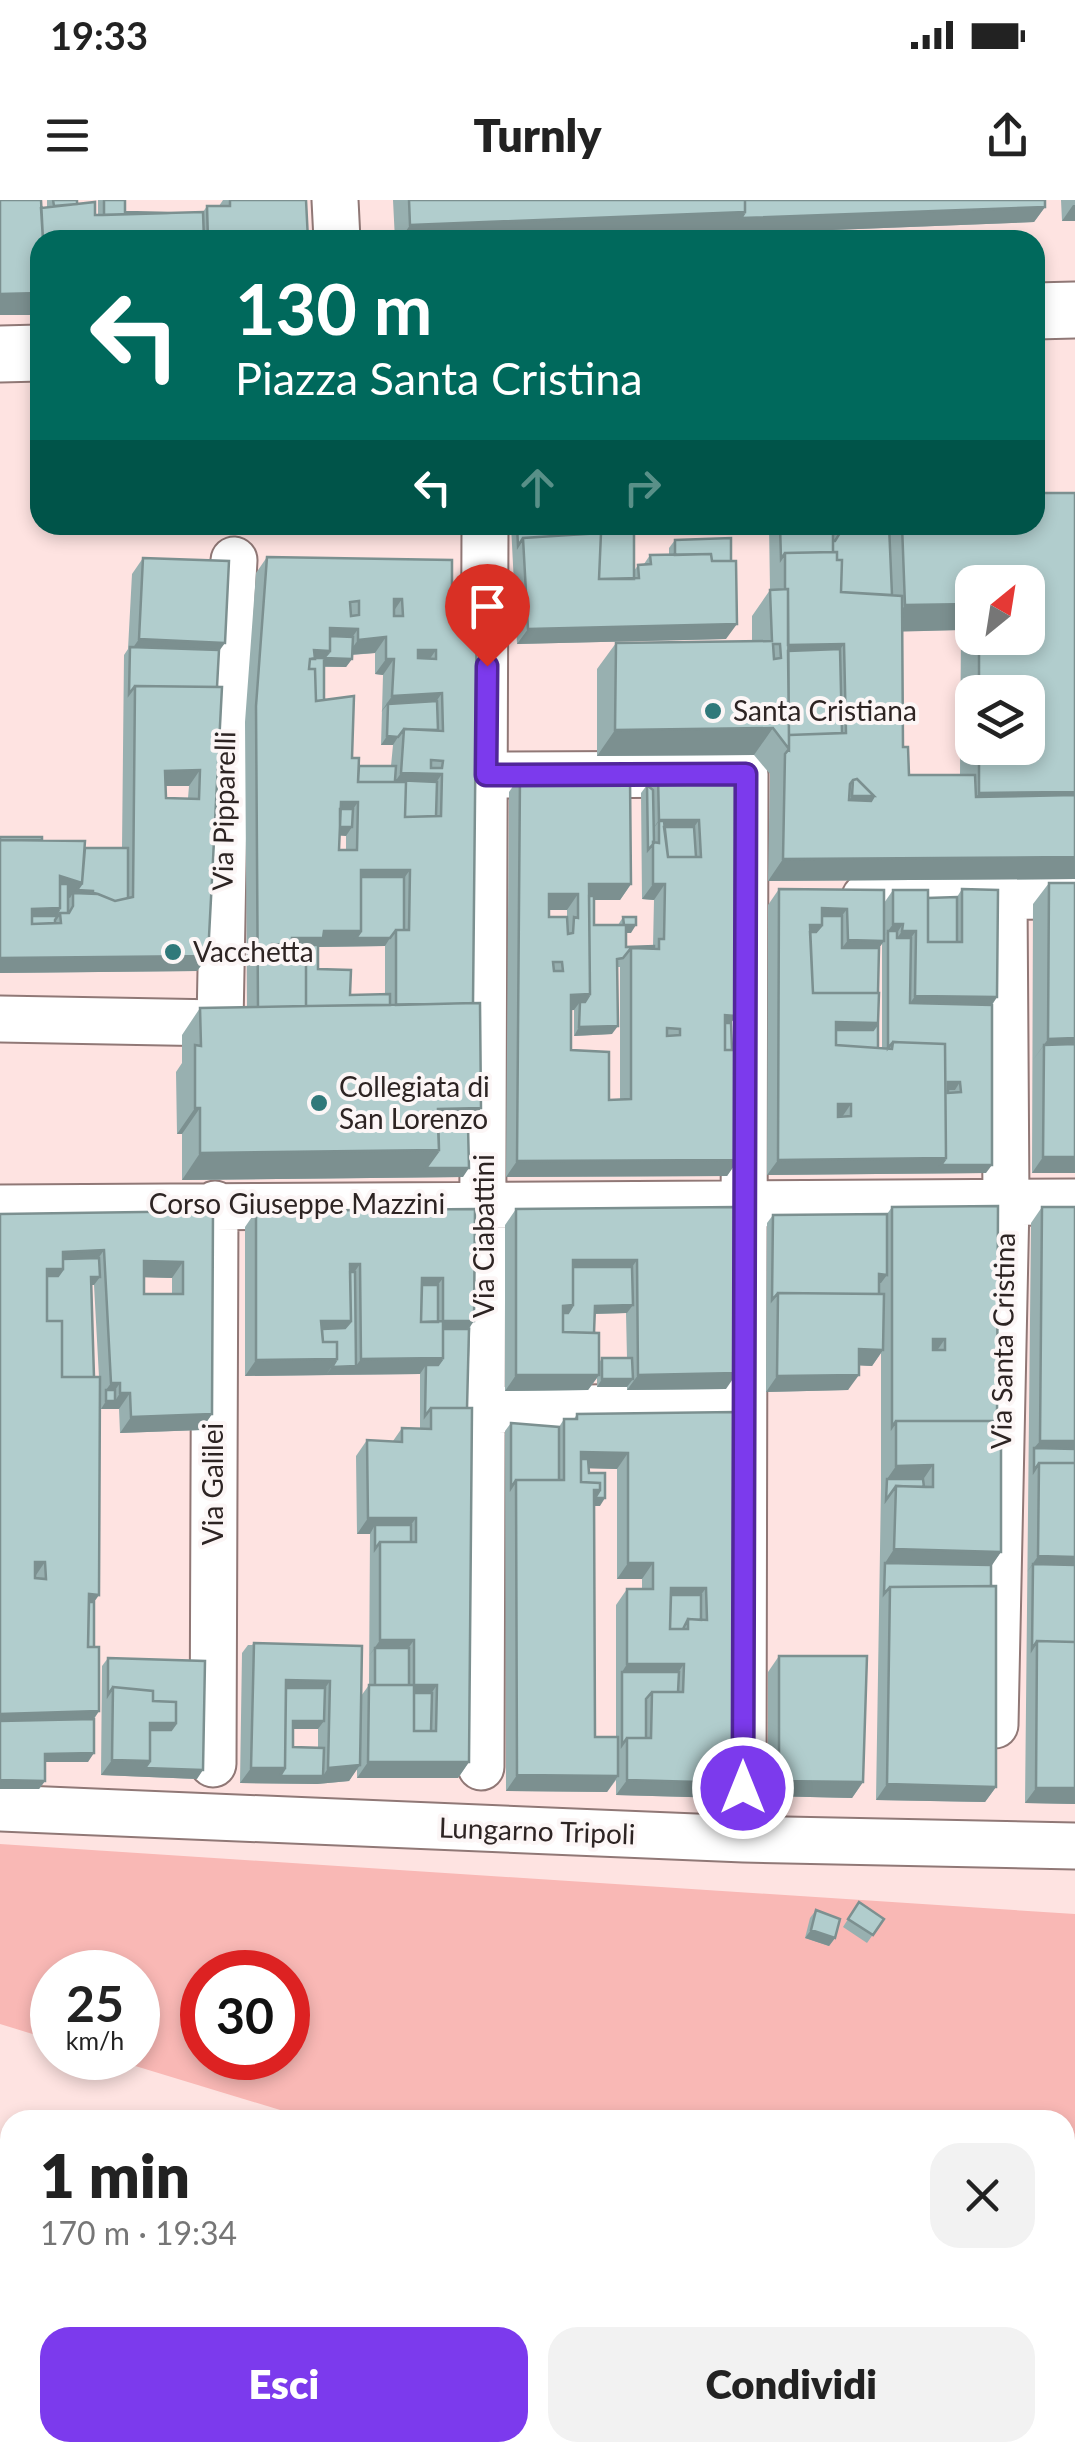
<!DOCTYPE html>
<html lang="it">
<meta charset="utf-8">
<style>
body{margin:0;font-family:Lato,sans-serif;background:#f2f2f2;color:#222;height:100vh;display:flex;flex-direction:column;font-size:38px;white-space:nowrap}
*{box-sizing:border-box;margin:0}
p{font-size:32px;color:#767676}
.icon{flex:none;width:55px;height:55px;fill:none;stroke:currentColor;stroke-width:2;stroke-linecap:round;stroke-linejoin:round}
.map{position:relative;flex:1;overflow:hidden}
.panel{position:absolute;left:0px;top:1910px;width:1075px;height:352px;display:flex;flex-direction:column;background:#fff;border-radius:30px 30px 0 0;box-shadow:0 5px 15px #0003}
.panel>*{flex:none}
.hud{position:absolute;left:30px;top:30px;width:1015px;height:305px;border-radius:30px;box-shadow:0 5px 15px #0003;background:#00695c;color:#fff;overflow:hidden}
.needle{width:65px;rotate:30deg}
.tools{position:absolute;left:955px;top:365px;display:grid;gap:20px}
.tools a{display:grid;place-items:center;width:90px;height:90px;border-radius:20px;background:#fff;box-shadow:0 5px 15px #0003;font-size:50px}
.speed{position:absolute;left:30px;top:1750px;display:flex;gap:20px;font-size:50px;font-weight:700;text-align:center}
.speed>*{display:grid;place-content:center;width:130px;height:130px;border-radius:50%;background:#fff;box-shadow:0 5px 15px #0003;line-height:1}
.speed small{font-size:25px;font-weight:400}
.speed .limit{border:15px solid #d22;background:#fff;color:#111}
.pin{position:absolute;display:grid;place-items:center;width:85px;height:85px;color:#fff;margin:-102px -42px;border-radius:50% 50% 50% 0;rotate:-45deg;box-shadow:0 0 10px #0007}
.pin .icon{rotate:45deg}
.me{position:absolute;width:110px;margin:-55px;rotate:0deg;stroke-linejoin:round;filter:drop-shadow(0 0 8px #0008)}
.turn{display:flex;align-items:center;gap:35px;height:210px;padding:0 40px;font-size:45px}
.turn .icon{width:130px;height:130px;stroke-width:2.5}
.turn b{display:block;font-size:70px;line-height:85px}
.lanes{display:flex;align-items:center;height:95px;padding:0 40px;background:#0003;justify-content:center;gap:50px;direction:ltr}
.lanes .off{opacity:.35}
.round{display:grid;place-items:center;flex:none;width:105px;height:105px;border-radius:30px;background:#f2f2f2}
.summary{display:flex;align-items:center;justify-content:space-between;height:170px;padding:0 40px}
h1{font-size:60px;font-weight:800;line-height:75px}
.button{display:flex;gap:20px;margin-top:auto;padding:20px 40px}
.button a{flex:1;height:115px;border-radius:30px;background:#7c3aed;color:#fff;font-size:40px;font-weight:800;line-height:115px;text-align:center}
.button a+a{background:#f2f2f2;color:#222}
.status{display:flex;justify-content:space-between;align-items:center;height:70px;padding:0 50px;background:#fff;direction:ltr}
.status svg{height:28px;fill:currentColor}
header{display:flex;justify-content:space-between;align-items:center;height:130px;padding:0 40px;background:#fff;font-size:45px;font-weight:800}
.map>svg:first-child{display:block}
</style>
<div class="status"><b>19:33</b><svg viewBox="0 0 49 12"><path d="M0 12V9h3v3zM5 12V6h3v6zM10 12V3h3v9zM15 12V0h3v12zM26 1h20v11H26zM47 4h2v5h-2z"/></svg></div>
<header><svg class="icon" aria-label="menu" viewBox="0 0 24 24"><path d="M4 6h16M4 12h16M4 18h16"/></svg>Turnly<svg class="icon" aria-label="share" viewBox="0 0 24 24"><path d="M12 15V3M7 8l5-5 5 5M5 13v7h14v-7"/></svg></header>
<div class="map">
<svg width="1075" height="2262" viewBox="0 0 1075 2262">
<rect width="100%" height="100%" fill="#fee3e1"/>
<!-- green -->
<path fill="#f9b8b5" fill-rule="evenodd" d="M0,1644L1075,1714V2262L1049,2253L1065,2252V1920H313L109,1858H138V1772H52V1840L0,1824ZM202,1772H288V1858H202Z"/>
<!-- water -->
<path fill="#e08885" d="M0,2185L10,2190V2252L143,2253L163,2262H0Z"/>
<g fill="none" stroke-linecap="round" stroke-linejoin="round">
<!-- street casing -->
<g stroke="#907876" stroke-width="49">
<path id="street" d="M335,0L337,40
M486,575L745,574L743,1588
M865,697L1075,696
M0,819L220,823L226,507L234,360
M0,1008L1075,1002
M486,1210L743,1205
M995,1525L1006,1002L1004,697
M213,1564L215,1004
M481,1567L485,325
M0,1608L744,1639L1075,1646"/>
</g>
<!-- secondary casing -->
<g stroke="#907876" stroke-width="59">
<path id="secondary" d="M1035,111L1075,110
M0,154L40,153"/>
</g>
<!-- street -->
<use href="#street" stroke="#fff" stroke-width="45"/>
<!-- secondary -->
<use href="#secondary" stroke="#fff" stroke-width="55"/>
</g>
<!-- wall -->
<path fill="#98b0b0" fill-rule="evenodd" d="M47,0H77V4L95,15H98V0H125V12H203L207,6H219L223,0H306L308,40H40L41,8L47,7Z
M393,0H1045V7L1034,22L575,40H395Z
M1061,0H1075V21H1062Z
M1075,293V679L768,681L770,574L754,555L597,556V469L616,443L752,442V416L770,390L769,325H840V328L860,329V325H1035ZM972,382L1028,438H972ZM961,430L960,575H909L903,547L902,431ZM972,492H1028V548H972Z
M511,325H595V328L634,371L638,365L644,364L650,355H669V348L675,340L726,439L517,444Z
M267,357L452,399L473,803L481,908L468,926L463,977L182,980V934H177L176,872L182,863V835L200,808H247L245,522L256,373ZM375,453V474L383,475L381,545H393L391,566H359L352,558L324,500V467H346L352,459V455ZM339,635H346V650H339ZM385,746V794L350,795L318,769V747Z
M143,358L219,450L208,756L197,771L0,773V637L42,640L84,648H122L124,455L128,449L132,374ZM165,586H189L188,598H166Z
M520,576L631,684L620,700H594V725H618L623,717L631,733H626V747L653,746L654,700L642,699L641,593L647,585L651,587L658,577L735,578L731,823L738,960L727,976L506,977L509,592ZM549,710H567V720L549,717ZM618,767H620V900H609L571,850V810H574V836L612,834Z
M1049,683L1075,973H1032L1033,704Z
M779,689L884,703L893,690L928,698L957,697L962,689L997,797L992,805L986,973L767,975L768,705ZM882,743V848H878L879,748Z
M737,1007L726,1189L627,1190V1187H597V1178L588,1190L505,1191V1025L516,1009ZM626,1113L627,1158H602L599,1163L594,1133L595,1114Z
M892,1007L997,1221L1001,1352L991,1365L996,1587L985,1602L876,1600L881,1288V1153L872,1166L859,1165L848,1190L766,1192L767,1023L773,1015L887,1014Z
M1042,1007H1075V1604L1025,1603L1031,1023Z
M475,1009L467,1208L469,1562L458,1578H357V1569L349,1581L317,1584L240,1583L242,1453L248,1445H252L254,1443L361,1496L369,1485L370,1334H357L356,1256L367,1240L393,1241L402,1228L420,1229V1174L245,1176V1027L256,1011ZM293,1529H318V1547H293Z
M213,1011L212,1214L201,1230L120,1233L119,1209H101L99,1187L94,1402V1447L99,1511L94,1519L88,1562H45V1581L39,1589H0V1014ZM144,1077L172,1078V1094H144ZM91,1085H94L99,1177H94Z
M735,1212L725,1598L616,1595V1580L607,1592L506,1591L505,1231L511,1223L559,1227L564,1219H574L577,1214ZM588,1268L617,1269V1379H642V1389H627L616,1405V1537H595L594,1306H600Z
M779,1456L863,1582L852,1598L768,1596V1472Z
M108,1458L197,1579L101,1575L102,1466Z
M859,1702L884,1719L867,1743L843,1727Z
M816,1710L835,1738L829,1746L805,1738L810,1718Z"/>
<!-- shaded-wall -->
<path fill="#7c9090" d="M1073,5H1075V21H1062Z
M1045,7L1034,22L575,40H400L410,25L745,12Z
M40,93V115H0V94Z
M394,399H402L391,415Z
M972,404V413L961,430L887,432L905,405Z
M737,424L726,439L517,444L528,429Z
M330,428L358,429L347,445L325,444Z
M386,437L375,453L347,455L358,440Z
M139,439L225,443L214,458L130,452Z
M844,444L829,465L781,451L785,445Z
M314,450L330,451L352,459L346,467L310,466Z
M418,450H436L425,466H407Z
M386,459H394L383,475L375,474Z
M442,493L431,509L388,504L381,512L392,496Z
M773,528L754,555L597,556L615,530Z
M387,536L398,537L393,545H381Z
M200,570L189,586H154L165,571Z
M401,573L442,574L431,590L390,589Z
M1075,592V618L960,619L979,593Z
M852,596H874L855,623L834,622Z
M341,602H358L347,618H335Z
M659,620H699L688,636H659V621L648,636Z
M335,626L352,627L346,636L329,635Z
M1075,657V679L768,681L783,659Z
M361,670H410L399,685H356Z
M60,676L82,683L93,691L87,699L73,693L70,698L55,694Z
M589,684H631L620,700H584Z
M653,684H665L654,700L642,699Z
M549,694H578L567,710H538Z
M60,708L49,724L27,716L32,709Z
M822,708L847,709L836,724H816Z
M893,724H903L892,740L888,731L882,739Z
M626,725H636L631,733H620Z
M810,725H822L811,740Z
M324,731H361L390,738L385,746L317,747L267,760L272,744Z
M902,731H916L905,746L891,747Z
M848,740L884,741L873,757L836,756Z
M208,756L197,771L0,773V758Z
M590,794L580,810V802L574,810L560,811L571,795Z
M915,796L997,797L986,813L904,812Z
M725,815L736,816L725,832Z
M836,822L878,823L867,839L830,829Z
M618,826L612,834L574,836L579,827Z
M1075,838V859L1044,845L1033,860L1048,839Z
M948,882H960L955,890H942Z
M838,904H851L840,920H827Z
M195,908H200L182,934H177Z
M481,908L462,934L425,927L438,909Z
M439,950L469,968L463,977L182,980L200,953Z
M1043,957H1075V973H1032Z
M946,958L992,965L986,973L767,975L778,960Z
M738,960L727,976L506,977L517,961Z
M104,1050L93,1066L58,1060L63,1052Z
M573,1060H637L626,1076H568Z
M144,1061L183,1062L172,1078L133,1077Z
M350,1064H360L349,1080Z
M47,1069H63L52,1085L42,1084Z
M879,1074L887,1075L881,1083H873Z
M91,1077H100L94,1085H85Z
M422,1078H443L432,1093L417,1085Z
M573,1105L562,1121L563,1106Z
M633,1105L627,1113L589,1114L595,1106Z
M321,1121H351L340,1136L316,1129Z
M443,1121H474L463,1137L437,1129Z
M933,1139H945L934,1155H922Z
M859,1149L883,1150L872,1166L848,1165Z
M443,1158L432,1174L426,1165L420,1174L326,1175L332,1167L356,1166L361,1159Z
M337,1159L326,1175L245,1176L256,1160Z
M737,1173L726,1189L627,1190L638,1175Z
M516,1175H599L588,1190L505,1191Z
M859,1175L848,1190L766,1192L777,1176Z
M602,1179H633L627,1187H597Z
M111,1183H120L109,1199L106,1190Z
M120,1193H130L119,1209H101L106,1201H115Z
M212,1214L201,1230L120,1233L131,1217Z
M1040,1241H1075V1257L1034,1248Z
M581,1252L628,1253L617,1269L576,1268Z
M933,1265L918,1287L887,1279L896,1266Z
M576,1290H600L605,1298L600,1306H583Z
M368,1318H416L405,1333L375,1325L370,1334H357Z
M894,1349L1001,1352L986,1374L885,1363Z
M1038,1356L1075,1357V1373L1033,1364L1027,1372Z
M35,1362H45L34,1378Z
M628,1363H653L642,1379H617Z
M671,1388H706L695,1403L666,1404Z
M89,1394L99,1395L88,1411Z
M380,1440H414L403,1456L375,1448L369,1456Z
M627,1464H684L673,1480L622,1472Z
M286,1480L330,1481L319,1497L281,1496Z
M414,1485H437L426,1501H409Z
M99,1511L88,1527L0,1529V1514Z
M293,1521H324L318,1529H288Z
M150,1523H176L165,1538L145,1539Z
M94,1553L88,1562H39L45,1554Z
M112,1560L150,1561L203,1570L197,1579L101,1575Z
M368,1562H469L458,1578H357Z
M360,1565L349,1581L317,1584L240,1583L251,1568H285L323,1576L328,1568Z
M517,1575L618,1576L607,1592L506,1591Z
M0,1580L45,1581L39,1589H0Z
M627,1580L736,1583L725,1598L616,1595Z
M779,1581L863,1582L852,1598L768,1596Z
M887,1584L996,1587L985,1602L876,1600Z
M1036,1588H1075V1604L1025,1603Z
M811,1730L835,1738L829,1746L805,1738Z"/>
<!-- building -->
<path fill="#b1cdcd" stroke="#7c9090" stroke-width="2.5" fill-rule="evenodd" d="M0,0H41L43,40H40V93L0,94Z
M53,0H77V4L54,6Z
M104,0H125V12L171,13L104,15Z
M230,0H306L308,40H208L207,6H230Z
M409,0H745V12L410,25Z
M745,0H1045V7L741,18L745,12Z
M95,2V15L203,12L204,40H43L41,8Z
M1035,293H1075V592L979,593V548H1028V492H979V438H1028V382H972V404L905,405L902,325H1035Z
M517,325H595V328L634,326V379H599L601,333L523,338L518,346Z
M780,325H840V333H833V352L785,353L781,359Z
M866,325H889L892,395L841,392L842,360H837V352H833V341H835L840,333V328L866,329Z
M601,333L599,379L639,378L638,365L651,364L650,355L711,354L712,361H736L737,424L528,429L523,338Z
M731,338V361H712L711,354L675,355V340Z
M837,352V360H842L841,392L902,396L903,547H908L909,575H975L976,597L1075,595V657L783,659L785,554L789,549V535L846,533L844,444L788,445V389H785V353ZM857,579L874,596L871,601L849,600L850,584L853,580Z
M267,357L452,360V399H477L473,803L396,805V730H409L410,670H361V731H324L323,738H292V745L272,744V755H306V806L258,807L256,506ZM394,399H402L403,416H394ZM359,401V415L351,416L350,402ZM330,428L358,429V440L386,437V459H394L392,496L442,493L443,531L404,529L401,573L442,574L441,616L405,617L406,582H358L359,558H352L354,496L316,501L315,469H309L310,459H315L314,450L330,451ZM418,450H436V459L418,458ZM431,560L443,561L442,568H431ZM341,602H358L357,650H339Z
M143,358L229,361L225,443L139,439Z
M788,389L789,549L773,528L615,530L616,443L772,441L770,390ZM773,444H780L781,458L774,459Z
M330,436L353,437L352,459L324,458L330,451Z
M130,447L219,450L217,487L135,486L129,494Z
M840,449L842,533L789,535L788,451Z
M315,458H324V500L316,501L315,469H309L310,459Z
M135,486L222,487L208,756L0,758V640L85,641L82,683L60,676V708L32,709V724L61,723L60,713H69L73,706V693L98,694L115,701L133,697ZM200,570L199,599L166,598L165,571Z
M437,501L438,530L404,529L398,537L387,536L388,504Z
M359,566H396L395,580L437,582L436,616L405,617L406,582H358Z
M520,576L630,578L631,684H589L590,794L571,795V850L609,852V900L631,899V748L659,749V739H664L665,684H653V642L659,643V621H664L668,657H701L699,620H659L658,577L735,578L736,816L725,815V850H738V960L517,961ZM549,694H578V718L574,717L573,733L568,734L567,717H549ZM553,762H562L563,771H554ZM667,828L680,829V835L667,836Z
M857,579L874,596H852L853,580Z
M647,585L653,590L654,643L648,650Z
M340,609H353L352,627H340Z
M664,627H694L696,657H668Z
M0,637H42V640H0Z
M85,648H128V698L115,701L98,694L93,693V691L77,690L82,683Z
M361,677H404V730H396L390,738H356L361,731Z
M1049,683H1075V838L1048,839Z
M60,684H68V713H60L55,720V723L32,724V716H55L60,708Z
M779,689L884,690V741L848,740L847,709L822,708V725H810L813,793H879L878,823L836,822V845L892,849L893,842L945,844L946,958L778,960ZM838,904H851V916L838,917Z
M962,689L998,690L997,797L915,796L916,731H902L903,724H893V690H928V742H962Z
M589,696H594V725H624L623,717H636V725H626V747L654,746V748H631L623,758L617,759L618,826L579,827L580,802H585L590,794Z
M957,697V742H928V698Z
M822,716H842V748H879L878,793H813L810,732H816L822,725Z
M888,731H897V738H911L910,803L992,805V965H941L946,958L945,844L893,842L888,848ZM948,882H960L961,892L948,893Z
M292,745H318V769L351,770L350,795L390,794V805L306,806V755H272V751L287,752Z
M480,803L481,908L438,909L439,950L200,953V908H195V845L201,846L200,808Z
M725,823H731L732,850H725Z
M878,823V848L836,845V830H873Z
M1075,844V957H1043L1044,845Z
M438,926H468L469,968H426L439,950Z
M998,1006L997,1221H896L892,1227V1007ZM933,1139H945V1150H933Z
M737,1007V1173L638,1175L637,1060H573V1105L563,1106V1132L599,1133V1175H516V1009Z
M1042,1007H1075V1241H1040Z
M475,1009L474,1121H443V1078H422L421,1122L443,1121V1158L361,1159L360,1064H350L351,1121H321L323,1142H337V1159L256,1160V1011Z
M213,1011L212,1214L131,1217L130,1193H120V1183H111L104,1050L63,1052V1069H47V1121H62V1177H100L99,1395L89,1394L88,1447H99V1511L0,1514V1014ZM144,1061L183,1062V1094H144ZM35,1362H45L46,1379L35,1378Z
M887,1014V1075L879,1074V1094L778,1093L772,1100L773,1015Z
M99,1058L100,1077H91L94,1177H62V1121H47V1076H58L63,1069V1059Z
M573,1067H632L633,1105L595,1106L594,1133L563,1132V1113H568L573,1105Z
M350,1072H355L356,1166L332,1167L337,1159V1142H323L322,1129L345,1128L351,1121Z
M422,1085H438V1122H421Z
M778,1093L884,1094L883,1150L859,1149V1175L777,1176Z
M443,1129H469L467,1208H431L425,1216L426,1165H438L443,1158Z
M602,1158H632L633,1179H602Z
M106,1190H115V1201H106Z
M431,1208H472L469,1562H368L369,1485H414V1531H436L437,1485H414V1440H380V1342H416V1318H368L367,1240L402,1242V1228L431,1229Z
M735,1212L736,1583L627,1580V1538H651L652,1492H683L684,1464H627V1389H653V1363H628V1253L581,1252V1282L600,1283V1290H594L595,1537H618V1576L517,1575L516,1280H564V1219H577V1214ZM671,1388H706L707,1420L688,1419V1429H670Z
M896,1221H1001V1352L894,1349L896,1286L933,1287V1265L896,1266Z
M511,1223L559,1227V1280H516L511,1288Z
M1034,1248L1075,1249V1263H1039L1034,1271Z
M581,1259H588L589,1273H605V1298H595L600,1290V1283L581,1282Z
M1039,1263H1075V1357L1038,1356Z
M887,1279H923L924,1287L896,1286L886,1300Z
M375,1325H411V1342H380L375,1349Z
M885,1363L991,1365V1386L890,1387L884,1394Z
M1033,1364L1075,1365V1442L1037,1441L1032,1449Z
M996,1386V1587L887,1584L890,1387Z
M671,1395H701V1420L688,1419L683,1429H670Z
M89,1402H94V1447H88Z
M1037,1441L1075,1442V1588H1036Z
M254,1443L362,1446L360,1565L328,1568L330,1481L286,1480L285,1568H251Z
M375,1448H409V1485H375Z
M779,1456H867L863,1582L779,1581Z
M108,1458L205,1461L203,1570L145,1568L150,1561V1530H171L176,1523V1502L153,1501V1491L113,1487L108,1495Z
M622,1472H679L678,1492H652L646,1499V1538H627L622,1545Z
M113,1487L153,1491V1501L176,1502V1523H150V1561L112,1560Z
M286,1488H325L324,1521H293V1547L324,1548L323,1576H280L285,1568Z
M414,1493H432L431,1531H414Z
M94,1519V1553L45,1554V1581L0,1580V1521Z
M859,1702L884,1719L873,1735L848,1719Z
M816,1710L840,1719L835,1738L811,1730Z"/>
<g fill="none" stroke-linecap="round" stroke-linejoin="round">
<!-- route casing -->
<g stroke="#51269a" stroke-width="25">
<path id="route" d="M487,466L486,575L746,574L743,1588"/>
</g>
<!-- route -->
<use href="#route" stroke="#7c3aed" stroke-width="18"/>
</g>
<!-- markers -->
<g fill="#30797a" stroke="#fcf6f6" stroke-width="4">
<circle cx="713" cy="511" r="10"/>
<circle cx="173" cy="752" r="10"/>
<circle cx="319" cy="903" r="10"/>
</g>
<g text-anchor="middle" stroke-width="8" stroke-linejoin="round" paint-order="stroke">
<!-- poi labels -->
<g font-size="28" fill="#2d2423" stroke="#fcf6f6" text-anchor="start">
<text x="733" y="521">Santa Cristiana</text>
<text x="193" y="762">Vacchetta</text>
<text x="339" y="897">Collegiata di<tspan x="339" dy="32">San Lorenzo</tspan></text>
</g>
<!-- street labels -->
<g font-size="28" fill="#2d2423" stroke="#fcf6f6">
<text transform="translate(224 611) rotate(-89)" y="10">Via Pipparelli</text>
<text x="297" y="1014">Corso Giuseppe Mazzini</text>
<text transform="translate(484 1036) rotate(-90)" y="10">Via Ciabattini</text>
<text transform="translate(1003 1141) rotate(-89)" y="10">Via Santa Cristina</text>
<text transform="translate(213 1284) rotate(-90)" y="10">Via Galilei</text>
<text transform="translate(537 1631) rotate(2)" y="10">Lungarno Tripoli</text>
</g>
</g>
</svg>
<div class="tools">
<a><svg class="needle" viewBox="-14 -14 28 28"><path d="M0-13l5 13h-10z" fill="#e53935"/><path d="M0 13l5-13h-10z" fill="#767676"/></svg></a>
<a><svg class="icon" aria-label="layers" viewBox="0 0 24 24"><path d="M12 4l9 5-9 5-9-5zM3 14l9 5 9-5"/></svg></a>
</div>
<div class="speed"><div>25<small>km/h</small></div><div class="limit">30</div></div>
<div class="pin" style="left:487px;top:466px;background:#d93025"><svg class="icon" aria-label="arrive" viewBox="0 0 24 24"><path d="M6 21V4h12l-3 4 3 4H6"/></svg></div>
<svg class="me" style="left:743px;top:1588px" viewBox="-20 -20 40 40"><circle r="17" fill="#7c3aed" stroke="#fff" stroke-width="3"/><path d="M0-11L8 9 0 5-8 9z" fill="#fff"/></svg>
<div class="hud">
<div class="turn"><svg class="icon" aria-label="left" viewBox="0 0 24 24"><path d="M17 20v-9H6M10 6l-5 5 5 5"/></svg><div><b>130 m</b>Piazza Santa Cristina</div></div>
<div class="lanes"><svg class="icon" aria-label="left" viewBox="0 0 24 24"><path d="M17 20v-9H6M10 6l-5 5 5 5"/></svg><svg class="icon off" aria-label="ahead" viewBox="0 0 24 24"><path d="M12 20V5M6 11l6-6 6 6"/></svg><svg class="icon off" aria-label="right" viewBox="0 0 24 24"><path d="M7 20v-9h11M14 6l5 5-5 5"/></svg></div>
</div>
<section class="panel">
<div class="summary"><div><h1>1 min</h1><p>170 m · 19:34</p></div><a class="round"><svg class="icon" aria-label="close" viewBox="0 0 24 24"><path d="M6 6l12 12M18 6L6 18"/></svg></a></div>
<div class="button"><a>Esci</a><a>Condividi</a></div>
</section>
</div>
